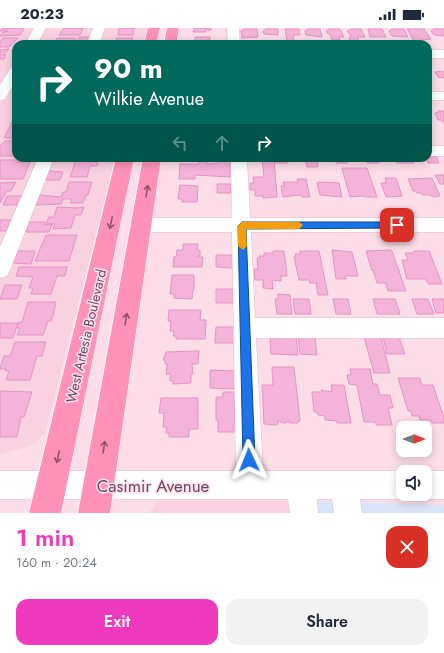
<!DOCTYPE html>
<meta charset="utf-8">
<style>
body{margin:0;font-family:Jost,sans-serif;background:#f2f2f3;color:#1f2937;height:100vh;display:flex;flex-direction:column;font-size:15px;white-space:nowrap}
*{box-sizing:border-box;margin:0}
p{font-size:13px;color:#747a83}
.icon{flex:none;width:22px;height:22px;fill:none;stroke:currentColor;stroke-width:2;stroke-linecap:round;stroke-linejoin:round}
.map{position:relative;height:485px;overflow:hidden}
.drawer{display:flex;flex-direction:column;background:#fff;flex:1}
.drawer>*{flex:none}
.top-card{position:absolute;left:12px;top:12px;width:420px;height:122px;border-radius:12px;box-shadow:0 2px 10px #0003;background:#00695c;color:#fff;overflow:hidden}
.needle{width:26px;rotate:90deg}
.fabs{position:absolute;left:396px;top:393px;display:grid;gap:8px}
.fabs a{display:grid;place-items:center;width:36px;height:36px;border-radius:8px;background:#fff;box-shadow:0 2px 10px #0003;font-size:20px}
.pin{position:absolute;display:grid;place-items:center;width:34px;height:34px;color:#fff;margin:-17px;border-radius:8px;box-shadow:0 2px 6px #0006}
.me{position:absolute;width:44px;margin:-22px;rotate:358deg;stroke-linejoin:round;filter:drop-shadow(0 0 3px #0008)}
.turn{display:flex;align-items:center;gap:14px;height:84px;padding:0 16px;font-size:18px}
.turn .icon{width:52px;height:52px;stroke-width:2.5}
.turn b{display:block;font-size:28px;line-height:34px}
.lanes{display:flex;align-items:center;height:38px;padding:0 16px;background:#0003;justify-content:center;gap:20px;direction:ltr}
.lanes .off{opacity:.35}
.round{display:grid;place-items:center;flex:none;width:42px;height:42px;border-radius:12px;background:#f2f2f3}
.head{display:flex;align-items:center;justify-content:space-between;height:68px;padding:0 16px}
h1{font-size:24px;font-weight:600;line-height:30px;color:#ef3ac0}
.action{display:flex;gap:8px;margin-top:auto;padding:8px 16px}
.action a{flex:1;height:46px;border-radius:12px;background:#ef3ac0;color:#fff;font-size:16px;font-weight:600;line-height:46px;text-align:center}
.action a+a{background:#f2f2f3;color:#1f2937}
.status{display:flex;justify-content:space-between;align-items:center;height:28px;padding:0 20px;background:#fff;direction:ltr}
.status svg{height:11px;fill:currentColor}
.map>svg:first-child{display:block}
</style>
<div class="status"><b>20:23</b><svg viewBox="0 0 49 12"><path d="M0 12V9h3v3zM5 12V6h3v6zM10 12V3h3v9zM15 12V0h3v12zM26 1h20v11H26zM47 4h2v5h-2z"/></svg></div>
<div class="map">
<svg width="444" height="485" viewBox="0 0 444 485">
<rect width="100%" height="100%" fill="#fddde8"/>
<!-- residential -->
<path fill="#fad1e1" d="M0,0H149L144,16H16V130H115L45,406L30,418L0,426Z
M157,473H316L317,485H149Z"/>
<!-- education -->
<path fill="#dae4f9" d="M316,473L444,477V485H317Z"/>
<!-- building -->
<path fill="#f4b3d8" stroke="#e793c4" d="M3,0H21L24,1L20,7L0,8L3,4L8,3H0Z
M64,0H83L80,7H59Z
M119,0H134L133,7H118Z
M195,0H211V2H206V4H193Z
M245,1H257L258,9L242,10L241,3Z
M266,1H278V7L264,6L263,3Z
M285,1H299L300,7H293L294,13H287Z
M309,1H320L322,9L306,7L305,3Z
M329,1H340L344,9H339L340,12H332L330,6H328L326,3Z
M351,1H361L365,9H357L359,13H351L349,10L351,8L347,3Z
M368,1H382L386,9H370Z
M392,1H404L408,9L392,8L389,3Z
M407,1H424L431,11L414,13Z
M434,1H444V8L434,7L431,3Z
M79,9H89L87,14H77Z
M195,9H210V12H207V16H198L195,14Z
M3,10H18L9,19H0V14Z
M57,10H76L74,14H79V16H54Z
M117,10H133L129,16H115Z
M9,21L3,27H6L4,31H0V22Z
M441,43L444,44V50L438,49L435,44Z
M438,83H444V95L442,92H438L435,85L439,84Z
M13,92H16V110H4Z
M5,113H16V128H0V118Z
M428,126H435L439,135H428L426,130H428Z
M262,130H274L277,169L263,170V168H255V162H250V155H254L253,149H264Z
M275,130H287L288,135H276Z
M305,130H317L318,139H307Z
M335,130H347L348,135H336Z
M365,130H377L379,135H367Z
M395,130H416L418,133H413L414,135H397Z
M0,132H18L17,134H30L23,151H0Z
M76,132H98L97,138H90L87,149H70Z
M199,132H207V136L218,135V133H230V149L195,147V151H179L180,136H199Z
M342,140H367L377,169H365L364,168L350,169Z
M49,143L63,144L60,152H46Z
M435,147H444V156H440Z
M385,150H396L402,168L386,169L381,155H386Z
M432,150L440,168L433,169L430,167H422L421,165H417L416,163H413L408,151Z
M297,151H306L310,169H302L300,167L283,169L281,158H284L283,154H298Z
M16,154L11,163H7L0,175V155Z
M69,154H92L88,167H86L83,175H70L72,171H63L61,176L36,177L40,167L61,169L63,164H66Z
M319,154L339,155L342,169L320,167L317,155Z
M217,156H231V165H217Z
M180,157L198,158L197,174H182V171H178Z
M7,168H22L18,177H3Z
M57,179L76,180L84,179L81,187H75L71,200L53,201L55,196H46L49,189H54Z
M0,192H11L6,203H0Z
M29,194H45L44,197L52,196L49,204H26Z
M46,207H77L69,233H35Z
M183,216H198L197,222H200V228H197V229H203L202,239H173L174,229H176L177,222H183Z
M332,222L352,224L358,248H345L346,251H336Z
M390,222L392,223L406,263H388L386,255H377L373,242L372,243L366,223Z
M18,223H35L31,236L13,235Z
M273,223H284L287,248H281V253L272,252L273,261L263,260V252H255L254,241H258L257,230H260L259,228H264V225H273Z
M300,223H319L328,267H318L316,255H310L309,252H299L294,229H296L295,226H300Z
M414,223H429L442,256H428L426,251H407L402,232H408L405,225H414Z
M216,227H232L233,240L216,239Z
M19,239H67L65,248H57L51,266H31L33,260H29L33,249L16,248Z
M172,247H194V262H193L192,271L174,270V266H170Z
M5,257H22L17,271H0Z
M216,261H233V275H216Z
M278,266L290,267L292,286H277L275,271H278Z
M293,271H309L311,286H295Z
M333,271H348L351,286H336Z
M373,271H395L400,286H377Z
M412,271H428L434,286H417Z
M432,271H444V285H436Z
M28,274H56L53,288L51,293H48L43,307H17L20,300H17L19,294H22Z
M169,282H201L200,292H206L205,311H176V308H173L174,303H170L171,293H168Z
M0,295H18L13,310H0Z
M216,299H234V315H215Z
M270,308L296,309L298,327L271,326Z
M298,308L315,309L317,327L300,326Z
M364,309H381L390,345H374Z
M383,309H399L405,326H387Z
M15,314H46L42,328H37L30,352H6L9,343H5L6,341H0L4,328H10Z
M199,323L198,336H192L193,346H191V355L173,356V353H170V346H166L167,336H165V332H163L166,324Z
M272,339H294L300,393H298V395H289V392L286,395L280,394L278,392V396L276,397L264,396L262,357H273Z
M350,341H370L373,356H377L380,367H390L393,380H388L392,397H376V394H364L357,357L349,356L347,347H351Z
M210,342L235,343V361L210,360Z
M398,350H420L422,357H433L444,390V395H432L431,392H420L419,388H412L411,383H408Z
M331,357H344L351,395H337V393L325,392V388L318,387L317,384H314L312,364H322L321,362L332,364Z
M0,363L32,364L24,389H21L17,409H0Z
M223,364H235L234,404H218V392H216V369H223Z
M161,370H198V401H189V409H169V405H166L167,399H163L164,385H159Z"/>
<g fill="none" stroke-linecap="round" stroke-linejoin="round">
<!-- minor casing -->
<g stroke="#e3bccf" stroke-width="1">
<path id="minor" d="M34,0H46L37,16H25Z
M93,0H105L99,16H87Z
M227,0H239L240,16H228Z
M428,22H444V30H428Z
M16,37V52L5,71L0,72V57L12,38Z
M428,64H444V72H428Z
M428,118H444V128H428Z
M38,130H54L10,242L7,248L0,250V219Z
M231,130H247L250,190H444V204H251L255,290H444V310H256L263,443H403L405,444H403V466L413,467L403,471H360L362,485H334L332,471H317L318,485H290L288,471H0V443H236L232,204H142L136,202L133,197L136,192L142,190H232Z
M425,443H444V471H425L415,467L425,466V444H423Z"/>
</g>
<!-- major casing -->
<g stroke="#fff" stroke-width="1">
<path id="major" d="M148,0H160L156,16H144Z
M167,0H179L176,16H164Z
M116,130H134L61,485H29Z
M143,130H161L110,485H78Z"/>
</g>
<!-- minor -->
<use href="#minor" fill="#fff" fill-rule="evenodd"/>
<!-- major -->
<use href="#major" fill="#ff92b6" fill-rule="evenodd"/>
</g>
<!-- one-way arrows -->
<defs><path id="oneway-shaft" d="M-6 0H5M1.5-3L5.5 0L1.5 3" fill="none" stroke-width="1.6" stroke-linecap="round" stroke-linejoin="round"/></defs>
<g stroke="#8f5472">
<use href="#oneway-shaft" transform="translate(147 163) rotate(-81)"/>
<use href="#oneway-shaft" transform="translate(111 195) rotate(102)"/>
<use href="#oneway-shaft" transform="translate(126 291) rotate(-80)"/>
<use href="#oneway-shaft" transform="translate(104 419) rotate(-81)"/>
<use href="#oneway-shaft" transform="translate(58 429) rotate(102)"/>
</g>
<!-- route -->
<path fill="#1a73e8" stroke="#114b97" d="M242,194H397L402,197L397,200L246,201L255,432L253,436L249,438L244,436L243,432L238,198Z"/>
<!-- slow -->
<path fill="#f59e0b" d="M242,194H299L303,197L299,201H246L247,218L243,222L238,218V198Z"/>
<g text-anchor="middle" stroke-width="3" stroke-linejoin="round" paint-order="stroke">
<!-- street labels -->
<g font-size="14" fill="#734561" stroke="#ffe4ee">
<text transform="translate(86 308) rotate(-77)" y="5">West Artesia Boulevard</text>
</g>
<!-- near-street labels -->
<g font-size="17" fill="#734561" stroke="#ffe4ee">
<text x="153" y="464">Casimir Avenue</text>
</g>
</g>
</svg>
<div class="fabs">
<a><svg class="needle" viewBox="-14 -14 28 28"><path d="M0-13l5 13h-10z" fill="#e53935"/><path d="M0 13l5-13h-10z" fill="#747a83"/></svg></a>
<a><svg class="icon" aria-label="sound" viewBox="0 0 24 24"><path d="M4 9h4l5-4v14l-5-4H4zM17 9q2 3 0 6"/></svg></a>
</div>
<div class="pin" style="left:397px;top:197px;background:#d93025"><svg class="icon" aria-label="arrive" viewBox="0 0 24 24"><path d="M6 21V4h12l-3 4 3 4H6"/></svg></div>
<svg class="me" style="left:249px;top:432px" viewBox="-20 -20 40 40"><path d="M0-17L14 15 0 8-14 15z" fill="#1a73e8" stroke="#fff" stroke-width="4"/></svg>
<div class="top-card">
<div class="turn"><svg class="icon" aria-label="right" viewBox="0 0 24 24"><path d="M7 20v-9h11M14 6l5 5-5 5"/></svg><div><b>90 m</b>Wilkie Avenue</div></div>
<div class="lanes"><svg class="icon off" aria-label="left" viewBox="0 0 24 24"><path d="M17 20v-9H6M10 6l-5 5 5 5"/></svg><svg class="icon off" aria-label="ahead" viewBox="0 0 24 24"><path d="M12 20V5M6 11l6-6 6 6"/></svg><svg class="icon" aria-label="right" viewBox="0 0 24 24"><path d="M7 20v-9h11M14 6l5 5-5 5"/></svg></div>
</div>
</div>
<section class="drawer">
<div class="head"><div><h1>1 min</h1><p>160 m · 20:24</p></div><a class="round" style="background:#d93025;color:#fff"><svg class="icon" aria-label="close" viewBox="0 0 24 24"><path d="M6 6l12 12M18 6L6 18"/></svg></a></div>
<div class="action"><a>Exit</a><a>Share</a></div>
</section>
